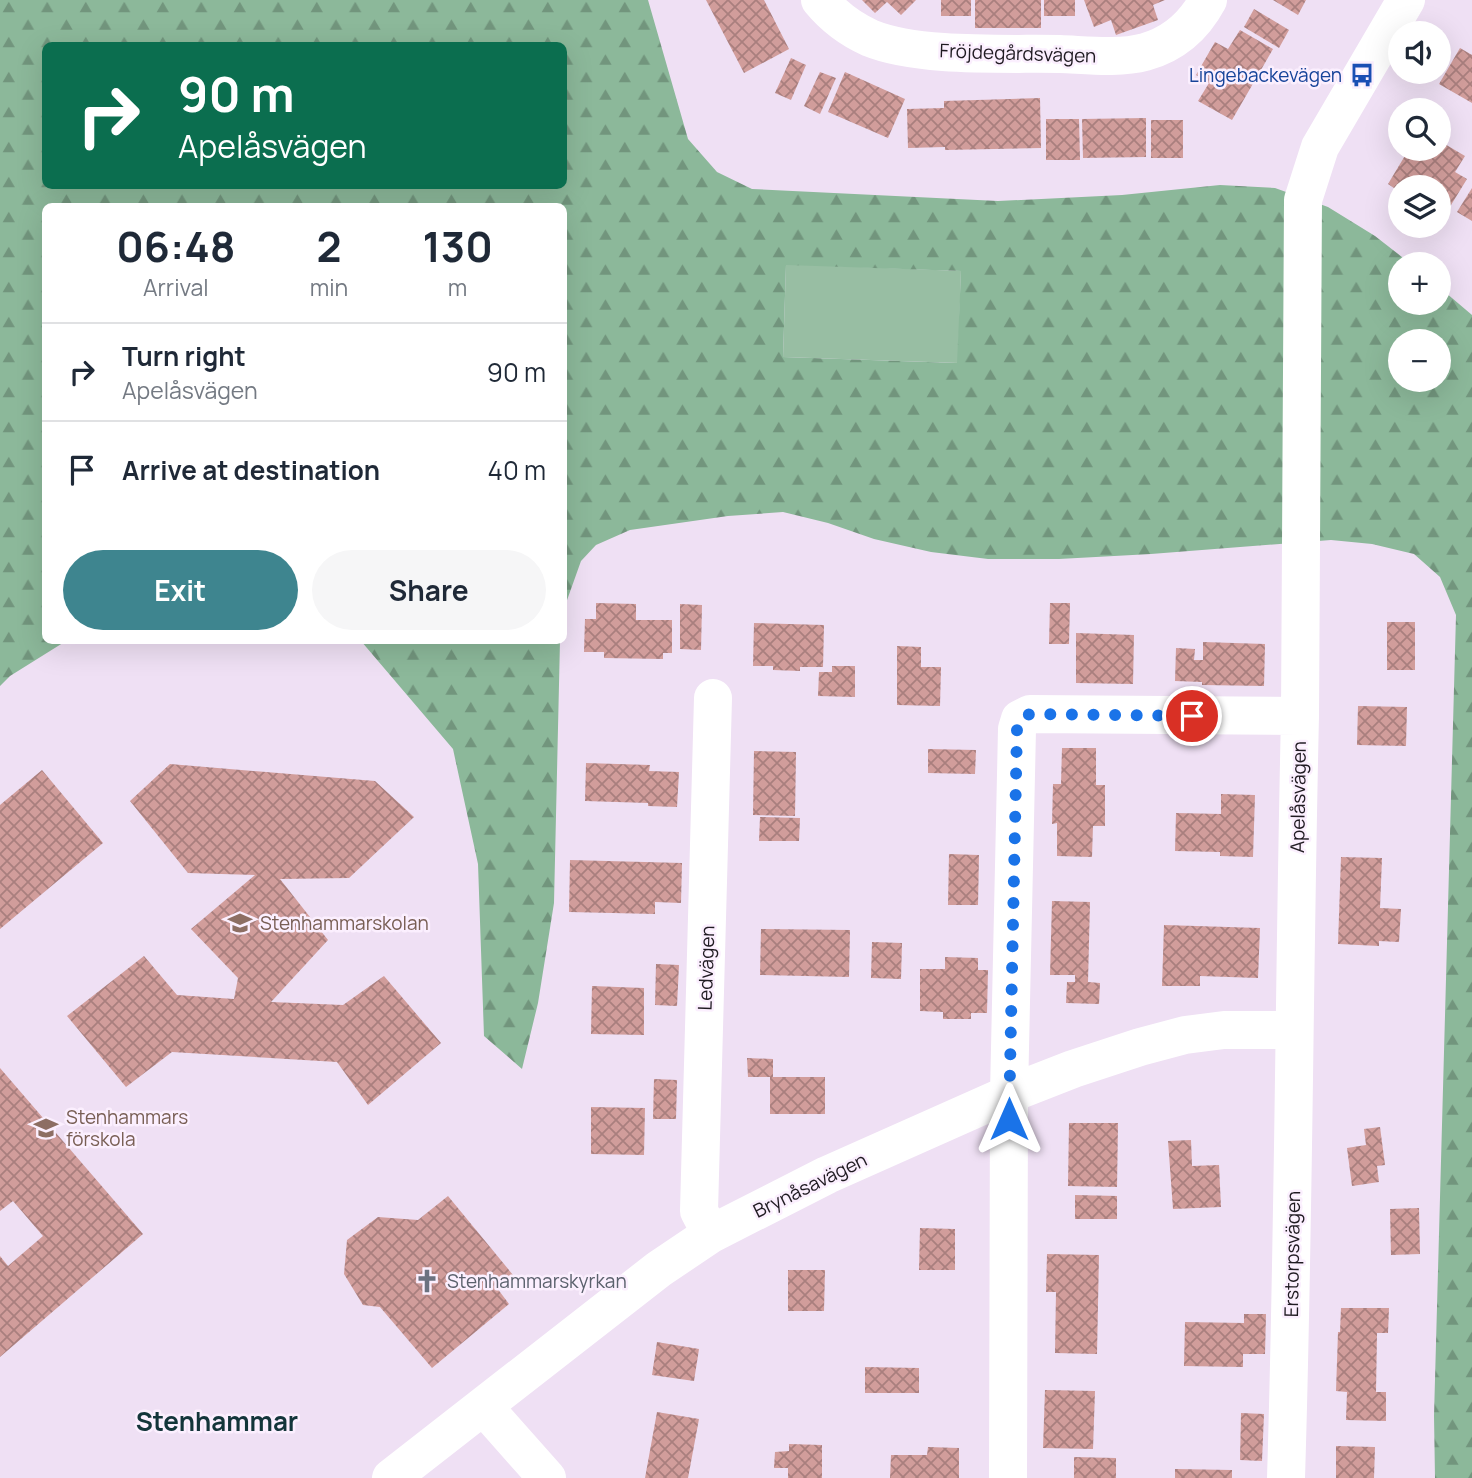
<!DOCTYPE html>
<meta charset="utf-8">
<style>
body{margin:0;font-family:Manrope,sans-serif;background:#f6f6f7;color:#1f2937;height:100vh;display:flex;flex-direction:column;font-size:26px;white-space:nowrap}
*{box-sizing:border-box;margin:0}
p{font-size:23px;color:#747a83}
.icon{flex:none;width:38px;height:38px;fill:none;stroke:currentColor;stroke-width:2;stroke-linecap:round;stroke-linejoin:round}
.map{position:relative;flex:1;overflow:hidden}
.side{position:absolute;left:42px;top:203px;width:525px;height:441px;display:flex;flex-direction:column;background:#fff;border-radius:10px;box-shadow:0 7px 28px #0002}
.side>*{flex:none}
.guide{position:absolute;left:42px;top:42px;width:525px;height:147px;border-radius:10px;box-shadow:0 7px 28px #0002;background:#0b6e4f;color:#fff;overflow:hidden}
.buttons{position:absolute;left:1388px;top:21px;display:grid;gap:14px}
.buttons a{display:grid;place-items:center;width:63px;height:63px;border-radius:50%;background:#fff;box-shadow:0 7px 28px #0002;font-size:35px}
.pin{position:absolute;display:grid;place-items:center;width:60px;height:60px;color:#fff;margin:-30px;border:4px solid #fff;border-radius:50%;box-shadow:0 2px 7px #0007}
.me{position:absolute;width:77px;margin:-38px;rotate:0deg;stroke-linejoin:round;filter:drop-shadow(0 0 5px #0008)}
.turn{display:flex;align-items:center;gap:24px;height:147px;padding:0 21px;font-size:32px}
.turn .icon{width:91px;height:91px;stroke-width:2.5}
.turn b{display:block;font-size:49px;line-height:60px}
.eta{display:flex;justify-content:space-evenly;align-items:center;height:119px;text-align:center}
.eta b{font-size:42px;font-weight:700;line-height:49px}
.cta{display:flex;gap:14px;margin-top:auto;padding:14px 21px}
.cta a{flex:1;height:80px;border-radius:42px;background:#3e858f;color:#fff;font-size:28px;font-weight:700;line-height:80px;text-align:center}
.cta a+a{background:#f6f6f7;color:#1f2937}
ul{padding:0;list-style:none}
li{display:flex;align-items:center;gap:21px;height:98px;padding:0 21px;border-top:2px solid #e0e1e3}
li div{flex:1}
li b{display:block;font-size:26px}
li em{font-style:normal}
.map>svg:first-child{display:block}
</style>
<div class="map">
<svg width="1472" height="1478" viewBox="0 0 1472 1478">
<defs>
<pattern id="forest-firs" width="22" height="20" patternUnits="userSpaceOnUse" patternTransform="scale(1.75)"><rect width="22" height="20" fill="#8cb89a"/><path d="M5 1l3.5 6h-7zM16 11l3.5 6h-7z" fill="#72957d"/></pattern>
<pattern id="building-cross-hatch" width="8" height="8" patternUnits="userSpaceOnUse" patternTransform="scale(1.75)"><rect width="8" height="8" fill="#d19d9b"/><path d="M0 0l8 8M0 8l8-8" fill="none" stroke="#a97f7e"/></pattern>
</defs>
<rect width="100%" height="100%" fill="#efe0f4"/>
<!-- grass -->
<path fill="#98bea3" d="M786,264L961,271L958,363L783,357Z"/>
<!-- forest -->
<path fill="url(#forest-firs)" fill-rule="evenodd" d="M0,0H648L688,139L717,172L752,189L998,201L1122,195L1220,185L1275,188L1328,207L1375,236L1411,264H1400V303H1438L1439,287L1472,315V1478H1435L1434,1416L1456,615L1440,577L1414,554L1372,544L1331,540L1151,554L1059,559H988L931,552L874,539L828,523L783,512L728,516L630,530L596,545L581,561L566,603L564,618V206H46V640L66,641L10,676L0,686ZM46,46H564V186H46ZM786,265L961,271L957,363L783,357ZM1400,341H1438V380H1400Z
M361,641H560L554,903L538,1003L522,1069L484,1036L478,864L453,749Z"/>
<!-- building -->
<path fill="url(#building-cross-hatch)" d="M706,0H764L789,49L744,73Z
M862,0H916L901,15L887,2L875,13Z
M941,0H971V16H941Z
M975,0H1041V28H975Z
M1044,0H1075V16H1044Z
M1084,0H1165L1153,5L1158,20L1116,35L1111,20L1094,27Z
M1273,0H1306L1298,15Z
M1254,9L1289,30L1279,48L1244,27Z
M1240,30L1273,49L1232,120L1198,101L1209,83L1196,75L1215,42L1228,49Z
M1460,48L1472,55V103L1439,84Z
M791,58L806,65L791,100L775,93Z
M820,72L836,78L820,114L804,106Z
M845,72L905,99L888,138L828,112Z
M1040,98L1041,148L945,150V147L908,148L907,109L944,108V101Z
M1146,118V157L1083,158L1082,119Z
M1046,119H1079L1080,160H1046Z
M1151,120H1183V158H1151Z
M1438,140L1465,156L1455,172L1467,179L1443,218L1438,215V187H1400V192L1388,184L1409,149H1416L1425,154L1428,149H1438Z
M1472,188V221L1457,212Z
M596,603L636,604V620H672V653H663V659L604,658V652H584L585,619H596Z
M1050,603H1070L1069,644H1049Z
M680,604L702,605L701,650L680,649Z
M1387,622H1415V670H1387Z
M754,623L824,625L823,667H800V671L773,670V666H753Z
M1076,633L1134,635L1133,684L1076,683Z
M1203,642L1265,644L1264,686L1202,685V682L1175,681L1176,648L1195,649L1194,660H1203Z
M897,646L921,647V667H941L940,706L897,705Z
M832,666H855V697L818,696L819,672H832Z
M1358,706L1407,707L1406,746L1357,745Z
M1062,748H1096V785H1105V826H1093L1092,857L1057,856V823L1052,824L1053,784H1061Z
M928,749L976,750L975,774L928,773Z
M754,751L796,752L795,816L753,815Z
M586,763L650,765L649,771L679,772L677,807L648,806V803L585,801Z
M170,764L375,781L414,817L349,878L280,879L328,940L271,1002L343,1005L384,976L441,1043L368,1105L337,1062L172,1052L126,1087L67,1016L144,956L177,995L234,999L238,978L191,929L255,875L188,873L130,801Z
M42,770L103,843L0,929V805Z
M1221,794L1255,795L1253,857L1220,856V852L1175,851L1176,813L1221,814Z
M760,817L800,818L799,841H759Z
M949,854L979,855L978,905H948Z
M1341,857L1382,858L1380,908L1401,909L1399,942L1379,941V946L1338,944Z
M570,860L682,863L681,903L655,902V914L569,912Z
M1052,901L1090,902L1088,982L1100,983L1099,1004L1066,1003L1067,982H1075V975H1050Z
M1164,925L1260,928L1258,978L1200,976V986H1162Z
M761,929L850,930L849,977L760,975Z
M872,942L902,943L901,979L871,978Z
M945,957L978,958V970H988L987,1013H971V1019H943V1012L920,1011V969H945Z
M656,964L679,965L677,1006L655,1005Z
M592,986L644,988V1035L591,1034Z
M747,1058L773,1059V1077H825V1114H770V1077H748Z
M0,1068L143,1234L0,1357V1256L8,1266L43,1236L13,1201L0,1211Z
M654,1079L677,1080L676,1119H653Z
M591,1107L645,1108L644,1155L591,1154Z
M1069,1123H1118L1117,1187L1068,1186Z
M1380,1127L1385,1165L1377,1166L1379,1182L1352,1186L1347,1148L1366,1145L1364,1129Z
M1191,1140L1192,1166L1219,1165L1221,1207L1173,1209L1168,1141Z
M1075,1195L1117,1196V1219H1075Z
M448,1196L513,1275L497,1288L509,1304L432,1368L380,1307L363,1305L344,1274L347,1240L378,1217L418,1220Z
M1419,1208L1420,1254L1391,1255L1390,1209Z
M920,1228L955,1229V1270H919Z
M1047,1254L1099,1255L1097,1354L1055,1353L1056,1292H1046Z
M788,1270H825L824,1311H788Z
M1341,1308H1389L1388,1333H1377L1376,1392H1386V1421L1346,1420L1347,1392L1336,1391L1338,1332H1340Z
M1244,1314H1266L1265,1354H1243V1367L1184,1366L1185,1322L1244,1323Z
M657,1342L699,1349L694,1381L652,1375Z
M865,1367L919,1368V1393H865Z
M1045,1390L1095,1391L1093,1449L1043,1448Z
M657,1412L699,1419L688,1478H645Z
M1241,1413L1264,1414L1262,1461L1240,1460Z
M789,1444L822,1445V1478H788V1468H774L775,1452L789,1451Z
M1336,1446L1375,1447L1374,1478H1336Z
M928,1447L959,1448V1478H890L891,1455H927Z
M1074,1457L1116,1458V1478H1074Z
M1175,1469L1232,1470V1478H1175Z"/>
<g fill="none" stroke-linecap="round" stroke-linejoin="round">
<!-- minor -->
<path stroke="#fff" stroke-width="38" d="M820,0C834,17 850,29 870,38C919,58 1006,53 1060,54C1087,55 1119,59 1145,52C1174,44 1194,26 1208,0
M1300,716L1303,200L1320,147L1406,0
M711,1234L699,1211L713,698
M484,1407L547,1478
M391,1478L659,1269L711,1234L827,1175L1009,1094L1073,1069L1140,1047L1185,1035L1224,1030H1293
M1008,1478L1009,1094L1017,729L1020,719L1030,714L1300,716C1294,970 1294,1224 1286,1478"/>
</g>
<g fill="none" stroke-linecap="round" stroke-linejoin="round">
<!-- route -->
<path stroke="#1a73e8" stroke-width="12" stroke-dasharray="0 21.6" d="M1009,1119L1017,729L1020,719L1030,714L1192,716"/>
</g>
<!-- icons -->
<defs>
<g id="bus-bare" transform="scale(1.89)"><path d="M-5-6H5V4H4V6H2V4H-2V6H-4V4H-5ZM-3.5-4V0h7V-4ZM-3.5 1.2v1.5H-2V1.2ZM2 1.2v1.5H3.5V1.2Z" fill="#1a4fb4" stroke="#fbeffe" stroke-width="2.5" paint-order="stroke"/></g>
<g id="school-bare" transform="scale(1.89)"><path d="M0-5L7-2L0 1L-7-2ZM-4 1L0 2.5L4 1V4Q0 6-4 4Z" fill="#8d6e63" stroke="#fbeffe" stroke-width="2.5" paint-order="stroke"/></g>
<g id="church-bare" transform="scale(1.89)"><path d="M-1.2-6h2.4v3.5h3.3v2.4h-3.3V6h-2.4V-.1h-3.3v-2.4h3.3Z" fill="#6b7280" stroke="#fbeffe" stroke-width="2.5" paint-order="stroke"/></g>
</defs>
<g fill-rule="evenodd">
<use href="#bus-bare" x="1362" y="75"/>
<use href="#school-bare" x="240" y="923"/>
<use href="#school-bare" x="46" y="1128"/>
<use href="#church-bare" x="427" y="1281"/>
</g>
<g text-anchor="middle" stroke-width="5" stroke-linejoin="round" paint-order="stroke">
<!-- street labels -->
<g font-size="19" fill="#1f1a21" stroke="#fbeffe">
<text transform="translate(1018 53) rotate(2)" y="7">Fröjdegårdsvägen</text>
<text transform="translate(1298 797) rotate(-89)" y="7">Apelåsvägen</text>
<text transform="translate(706 968) rotate(-88)" y="7">Ledvägen</text>
<text transform="translate(810 1185) rotate(-26)" y="7">Brynåsavägen</text>
<text transform="translate(1292 1254) rotate(-89)" y="7">Erstorpsvägen</text>
</g>
<!-- transit labels -->
<g font-size="19" fill="#164399" stroke="#fbeffe" text-anchor="end">
<text x="1342" y="82">Lingebackevägen</text>
</g>
<!-- education labels -->
<g font-size="19" fill="#785e54" stroke="#fbeffe" text-anchor="start">
<text x="260" y="930">Stenhammarskolan</text>
<text x="66" y="1124">Stenhammars<tspan x="66" dy="22">förskola</tspan></text>
</g>
<!-- worship labels -->
<g font-size="19" fill="#5b616d" stroke="#fbeffe" text-anchor="start">
<text x="447" y="1288">Stenhammarskyrkan</text>
</g>
<!-- district labels -->
<g font-size="26" font-weight="bold" fill="#13353a" stroke="#fbeffe">
<text x="217" y="1431">Stenhammar</text>
</g>
</g>
</svg>
<div class="buttons">
<a><svg class="icon" aria-label="sound" viewBox="0 0 24 24"><path d="M4 9h4l5-4v14l-5-4H4zM17 9q2 3 0 6"/></svg></a>
<a><svg class="icon" aria-label="search" viewBox="0 0 24 24"><circle cx="10" cy="10" r="6"/><path d="M15 15l6 6"/></svg></a>
<a><svg class="icon" aria-label="layers" viewBox="0 0 24 24"><path d="M12 4l9 5-9 5-9-5zM3 14l9 5 9-5"/></svg></a>
<a>+</a>
<a>−</a>
</div>
<div class="pin" style="left:1192px;top:716px;background:#d93025"><svg class="icon" aria-label="arrive" viewBox="0 0 24 24"><path d="M6 21V4h12l-3 4 3 4H6"/></svg></div>
<svg class="me" style="left:1009px;top:1119px" viewBox="-20 -20 40 40"><path d="M0-17L14 15 0 8-14 15z" fill="#1a73e8" stroke="#fff" stroke-width="4"/></svg>
<div class="guide">
<div class="turn"><svg class="icon" aria-label="right" viewBox="0 0 24 24"><path d="M7 20v-9h11M14 6l5 5-5 5"/></svg><div><b>90 m</b>Apelåsvägen</div></div>
</div>
<section class="side">
<div class="eta">
<div><b>06:48</b><p>Arrival</p></div>
<div><b>2</b><p>min</p></div>
<div><b>130</b><p>m</p></div>
</div>
<ul>
<li><svg class="icon" aria-label="right" viewBox="0 0 24 24"><path d="M7 20v-9h11M14 6l5 5-5 5"/></svg><div><b>Turn right</b><p>Apelåsvägen</p></div><em>90 m</em></li>
<li><svg class="icon" aria-label="arrive" viewBox="0 0 24 24"><path d="M6 21V4h12l-3 4 3 4H6"/></svg><div><b>Arrive at destination</b></div><em>40 m</em></li>
</ul>
<div class="cta"><a>Exit</a><a>Share</a></div>
</section>
</div>
